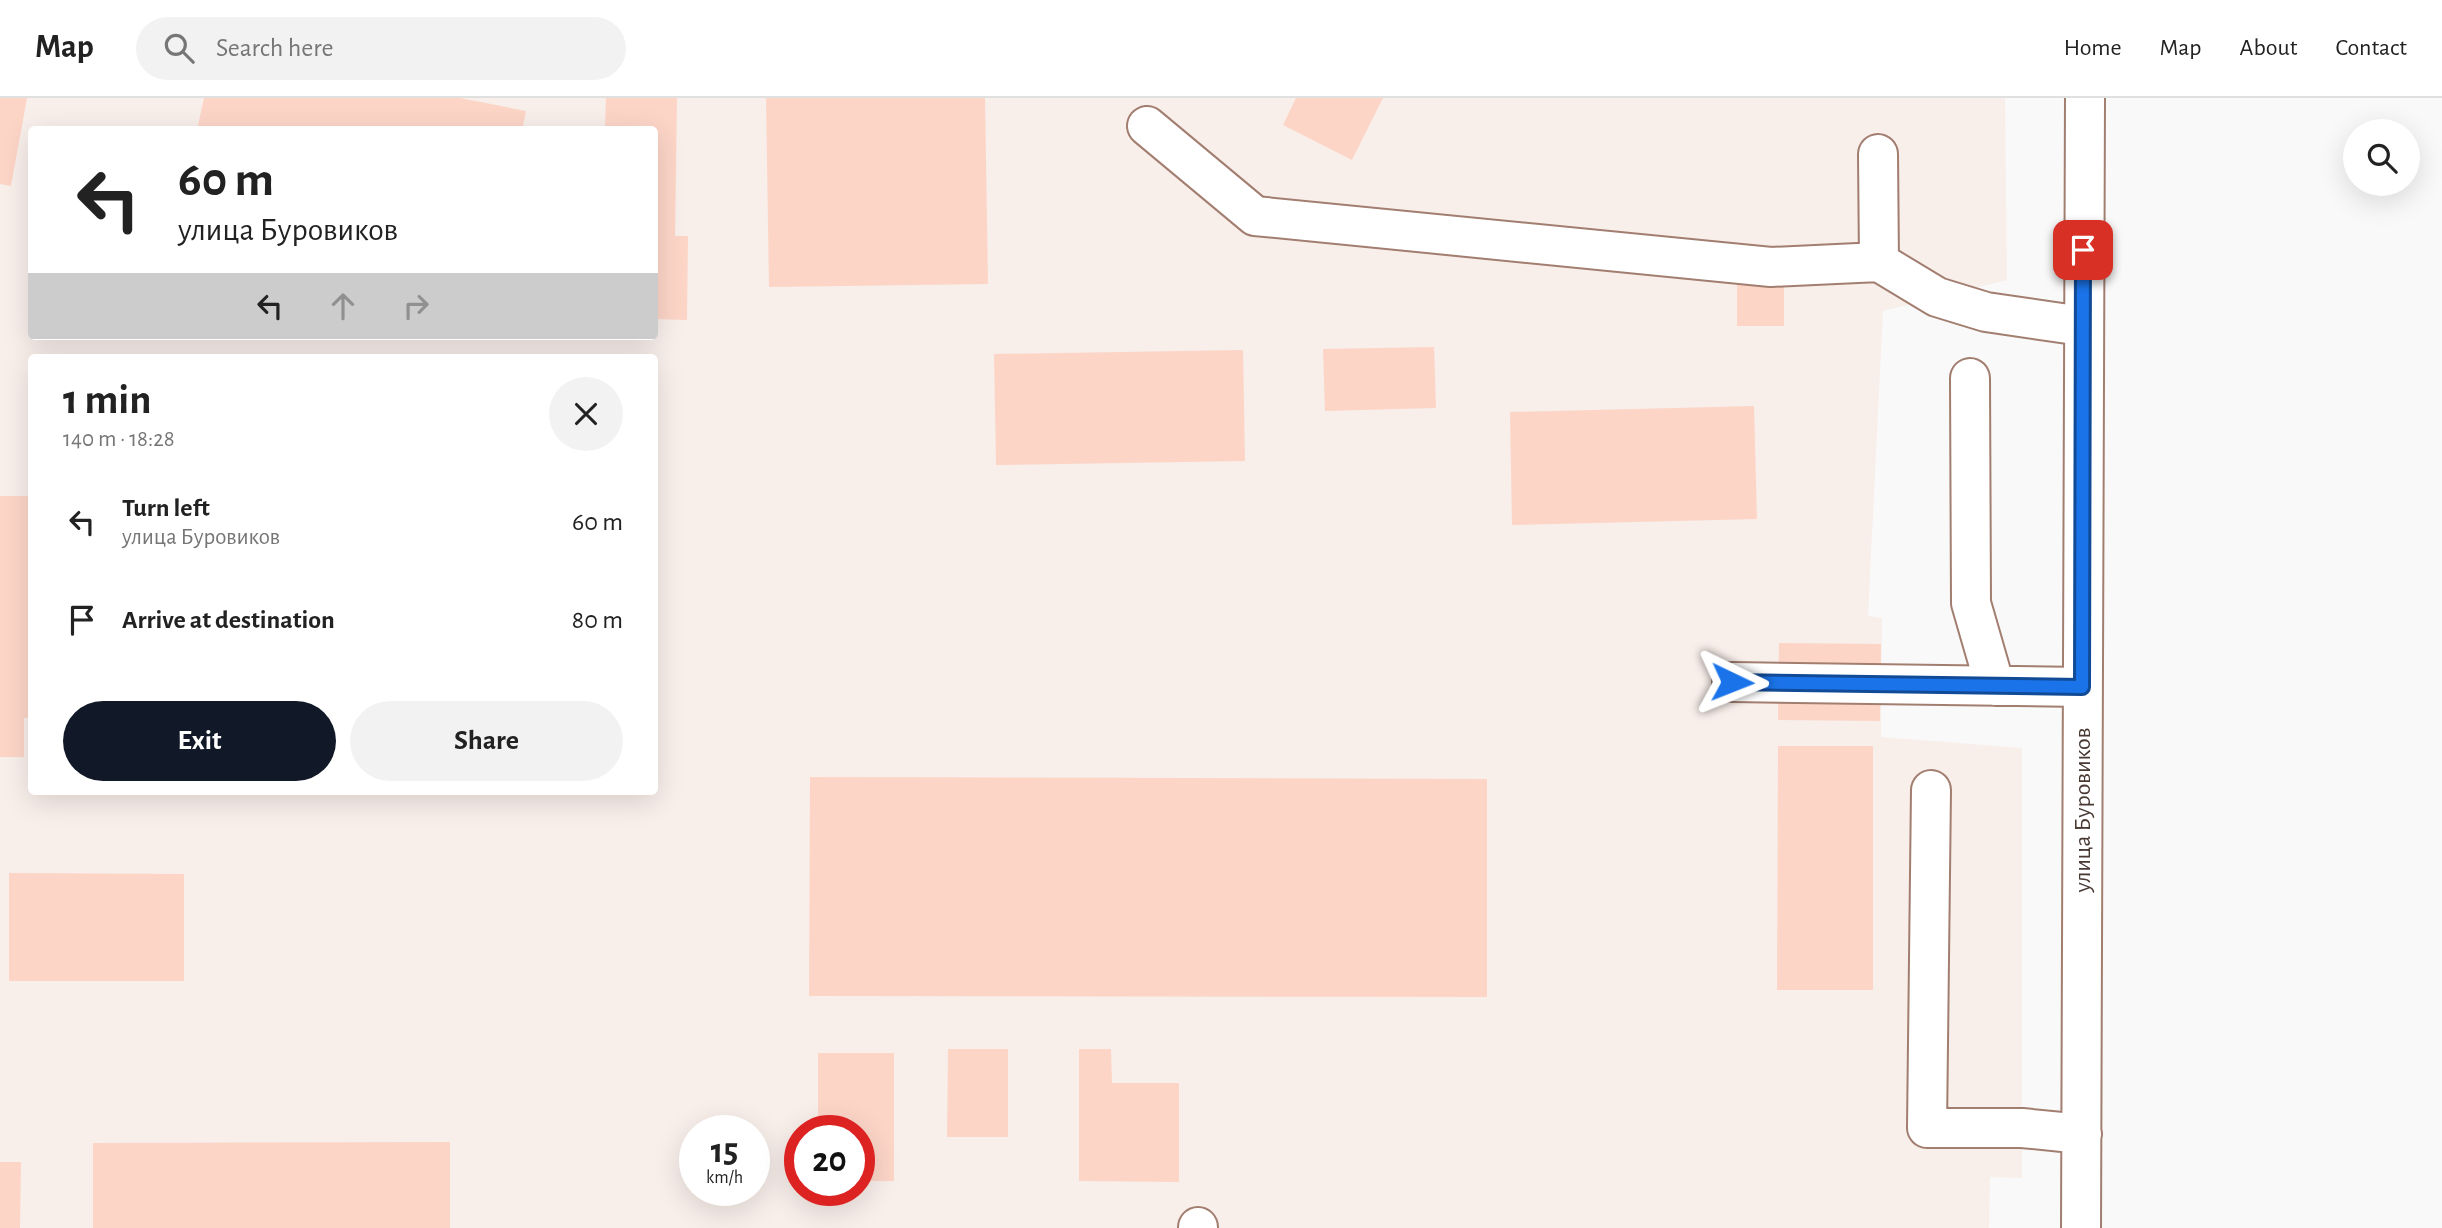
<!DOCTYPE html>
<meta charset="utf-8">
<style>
body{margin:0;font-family:"Alegreya Sans",sans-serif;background:#f2f2f2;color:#222;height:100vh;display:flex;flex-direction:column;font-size:26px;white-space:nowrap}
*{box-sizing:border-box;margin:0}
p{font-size:23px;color:#767676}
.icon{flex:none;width:38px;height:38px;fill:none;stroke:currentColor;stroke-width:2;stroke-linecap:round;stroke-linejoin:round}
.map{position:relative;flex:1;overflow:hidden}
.drawer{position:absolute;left:28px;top:256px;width:630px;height:441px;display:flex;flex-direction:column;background:#fff;border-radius:7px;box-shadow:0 7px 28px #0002}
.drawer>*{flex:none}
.banner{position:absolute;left:28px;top:28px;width:630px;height:214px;border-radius:7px;box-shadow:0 7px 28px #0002;background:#fff;color:#222;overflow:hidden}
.tools{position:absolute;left:2343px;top:21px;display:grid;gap:14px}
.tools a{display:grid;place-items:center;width:77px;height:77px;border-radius:50%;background:#fff;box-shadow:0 7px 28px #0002;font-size:35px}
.speed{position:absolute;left:679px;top:1017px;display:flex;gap:14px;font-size:35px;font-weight:700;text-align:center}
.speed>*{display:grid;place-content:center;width:91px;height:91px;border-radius:50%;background:#fff;box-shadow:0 7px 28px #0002;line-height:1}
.speed small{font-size:18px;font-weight:400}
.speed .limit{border:10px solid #d22;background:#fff;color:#111}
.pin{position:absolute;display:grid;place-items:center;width:60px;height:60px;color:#fff;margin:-30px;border-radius:14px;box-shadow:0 4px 10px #0006}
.me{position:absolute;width:77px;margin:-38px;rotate:92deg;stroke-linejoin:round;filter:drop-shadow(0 0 5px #0008)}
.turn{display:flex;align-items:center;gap:24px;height:147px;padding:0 35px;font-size:32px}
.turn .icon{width:91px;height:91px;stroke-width:2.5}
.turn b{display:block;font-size:49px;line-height:60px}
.lanes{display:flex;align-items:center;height:66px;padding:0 35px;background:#0003;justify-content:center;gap:35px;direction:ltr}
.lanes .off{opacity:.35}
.round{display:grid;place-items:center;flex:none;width:74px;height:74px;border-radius:37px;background:#f2f2f2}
.summary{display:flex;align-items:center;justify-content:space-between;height:119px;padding:0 35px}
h1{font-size:42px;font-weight:700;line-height:52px}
.primary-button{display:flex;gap:14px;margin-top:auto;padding:14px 35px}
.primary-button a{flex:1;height:80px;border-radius:42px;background:#111827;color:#fff;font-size:28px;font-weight:700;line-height:80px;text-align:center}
.primary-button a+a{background:#f2f2f2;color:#222}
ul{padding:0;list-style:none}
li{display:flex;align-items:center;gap:21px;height:98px;padding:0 35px}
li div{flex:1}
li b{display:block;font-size:26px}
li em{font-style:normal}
header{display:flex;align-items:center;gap:42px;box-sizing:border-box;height:98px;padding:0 35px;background:#fff;border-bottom:2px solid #e0e0e0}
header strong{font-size:33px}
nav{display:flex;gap:38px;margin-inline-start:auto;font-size:24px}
.search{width:490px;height:63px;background:#f2f2f2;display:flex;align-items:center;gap:18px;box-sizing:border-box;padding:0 24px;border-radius:38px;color:#767676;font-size:26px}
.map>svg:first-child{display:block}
</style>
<header>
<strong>Map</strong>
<div class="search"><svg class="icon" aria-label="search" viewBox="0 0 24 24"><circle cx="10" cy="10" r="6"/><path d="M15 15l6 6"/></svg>Search here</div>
<nav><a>Home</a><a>Map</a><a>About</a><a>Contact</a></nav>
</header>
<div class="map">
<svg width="2442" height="1130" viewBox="0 0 2442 1130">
<rect width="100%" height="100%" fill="#f9f9f9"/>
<!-- built -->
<path fill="#f8eeea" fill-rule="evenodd" d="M0,0H2005L2007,182L1883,213L1868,518L1882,520L1881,639L2022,650V1080L1990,1079L1989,1130H0ZM32,32H654V238H32ZM32,259H654V693H32ZM695,1032H754V1092H695ZM800,1032H859V1092H800Z"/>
<!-- building -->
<path fill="#fcd5c7" d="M0,0H27L11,88L0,86Z
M204,0H460L526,13L522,32H197Z
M606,0H677L675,138H688L687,222L654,221V32H605Z
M766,0H985L988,186L769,189Z
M1296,0H1383L1352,62L1283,27Z
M1737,184H1784V228H1737Z
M1434,249L1436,310L1325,313L1323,251Z
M1243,252L1245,363L996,367L994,256Z
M1754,308L1757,421L1512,427L1510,314Z
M0,398H32V620H24V659H0Z
M1779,545L1881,546L1880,623L1778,622Z
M1778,648H1873V892H1777Z
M810,679L1487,681V899L809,898Z
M9,775L184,776V883H9Z
M948,951H1008V1039H947Z
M1079,951H1111L1112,985H1179V1084L1079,1083Z
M818,955H894V1083H859V1032H818Z
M450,1044V1130H93V1045Z
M0,1064H21L20,1130H0Z"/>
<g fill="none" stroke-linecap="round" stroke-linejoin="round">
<!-- minor casing -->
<g stroke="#a27e70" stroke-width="42">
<path id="minor" d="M1147,28L1255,118L1771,169L1879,164L1937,199L1986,214L2082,228
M1878,56L1879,164
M1970,280L1971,505L1995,588
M1732,584L2082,589
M1931,692L1927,1030H2022L2082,1036
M1198,1129V1130
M2081,1130L2085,0"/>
</g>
<!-- minor -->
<use href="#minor" stroke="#fff" stroke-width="38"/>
</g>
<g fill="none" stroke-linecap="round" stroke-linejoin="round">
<!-- route casing -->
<g stroke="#114b97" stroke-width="18">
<path id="route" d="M1732,584L2082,589L2083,152"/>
</g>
<!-- route -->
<use href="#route" stroke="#1a73e8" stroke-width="12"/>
</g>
<g text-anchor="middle" stroke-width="6" stroke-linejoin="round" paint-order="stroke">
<!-- street labels -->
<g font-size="24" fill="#493933" stroke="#fff">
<text transform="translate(2082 712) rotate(-90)" y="8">улица Буровиков</text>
</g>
</g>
</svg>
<div class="tools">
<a><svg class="icon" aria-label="search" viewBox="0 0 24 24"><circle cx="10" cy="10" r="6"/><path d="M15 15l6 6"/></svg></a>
</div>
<div class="speed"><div>15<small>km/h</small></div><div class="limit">20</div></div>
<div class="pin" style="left:2083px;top:152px;background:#d93025"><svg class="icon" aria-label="arrive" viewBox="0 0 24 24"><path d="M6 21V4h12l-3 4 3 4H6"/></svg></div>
<svg class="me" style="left:1732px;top:584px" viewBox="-20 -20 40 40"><path d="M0-17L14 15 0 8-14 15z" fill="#1a73e8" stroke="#fff" stroke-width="4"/></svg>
<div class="banner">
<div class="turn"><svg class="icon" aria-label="left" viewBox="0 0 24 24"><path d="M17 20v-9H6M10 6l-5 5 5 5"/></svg><div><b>60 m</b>улица Буровиков</div></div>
<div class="lanes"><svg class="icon" aria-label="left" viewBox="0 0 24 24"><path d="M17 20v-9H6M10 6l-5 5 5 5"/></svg><svg class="icon off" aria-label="ahead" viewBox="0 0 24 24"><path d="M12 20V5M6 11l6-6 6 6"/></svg><svg class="icon off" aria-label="right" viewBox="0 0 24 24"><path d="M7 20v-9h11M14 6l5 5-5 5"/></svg></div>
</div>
<section class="drawer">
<div class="summary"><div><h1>1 min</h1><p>140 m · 18:28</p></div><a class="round"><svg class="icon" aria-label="close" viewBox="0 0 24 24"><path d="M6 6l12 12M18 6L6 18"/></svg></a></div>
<ul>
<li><svg class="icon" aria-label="left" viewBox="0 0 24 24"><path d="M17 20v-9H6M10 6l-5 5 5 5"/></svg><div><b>Turn left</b><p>улица Буровиков</p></div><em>60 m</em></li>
<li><svg class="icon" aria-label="arrive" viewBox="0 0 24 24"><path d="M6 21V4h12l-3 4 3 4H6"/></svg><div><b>Arrive at destination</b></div><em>80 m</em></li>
</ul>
<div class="primary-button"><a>Exit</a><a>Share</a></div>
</section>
</div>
